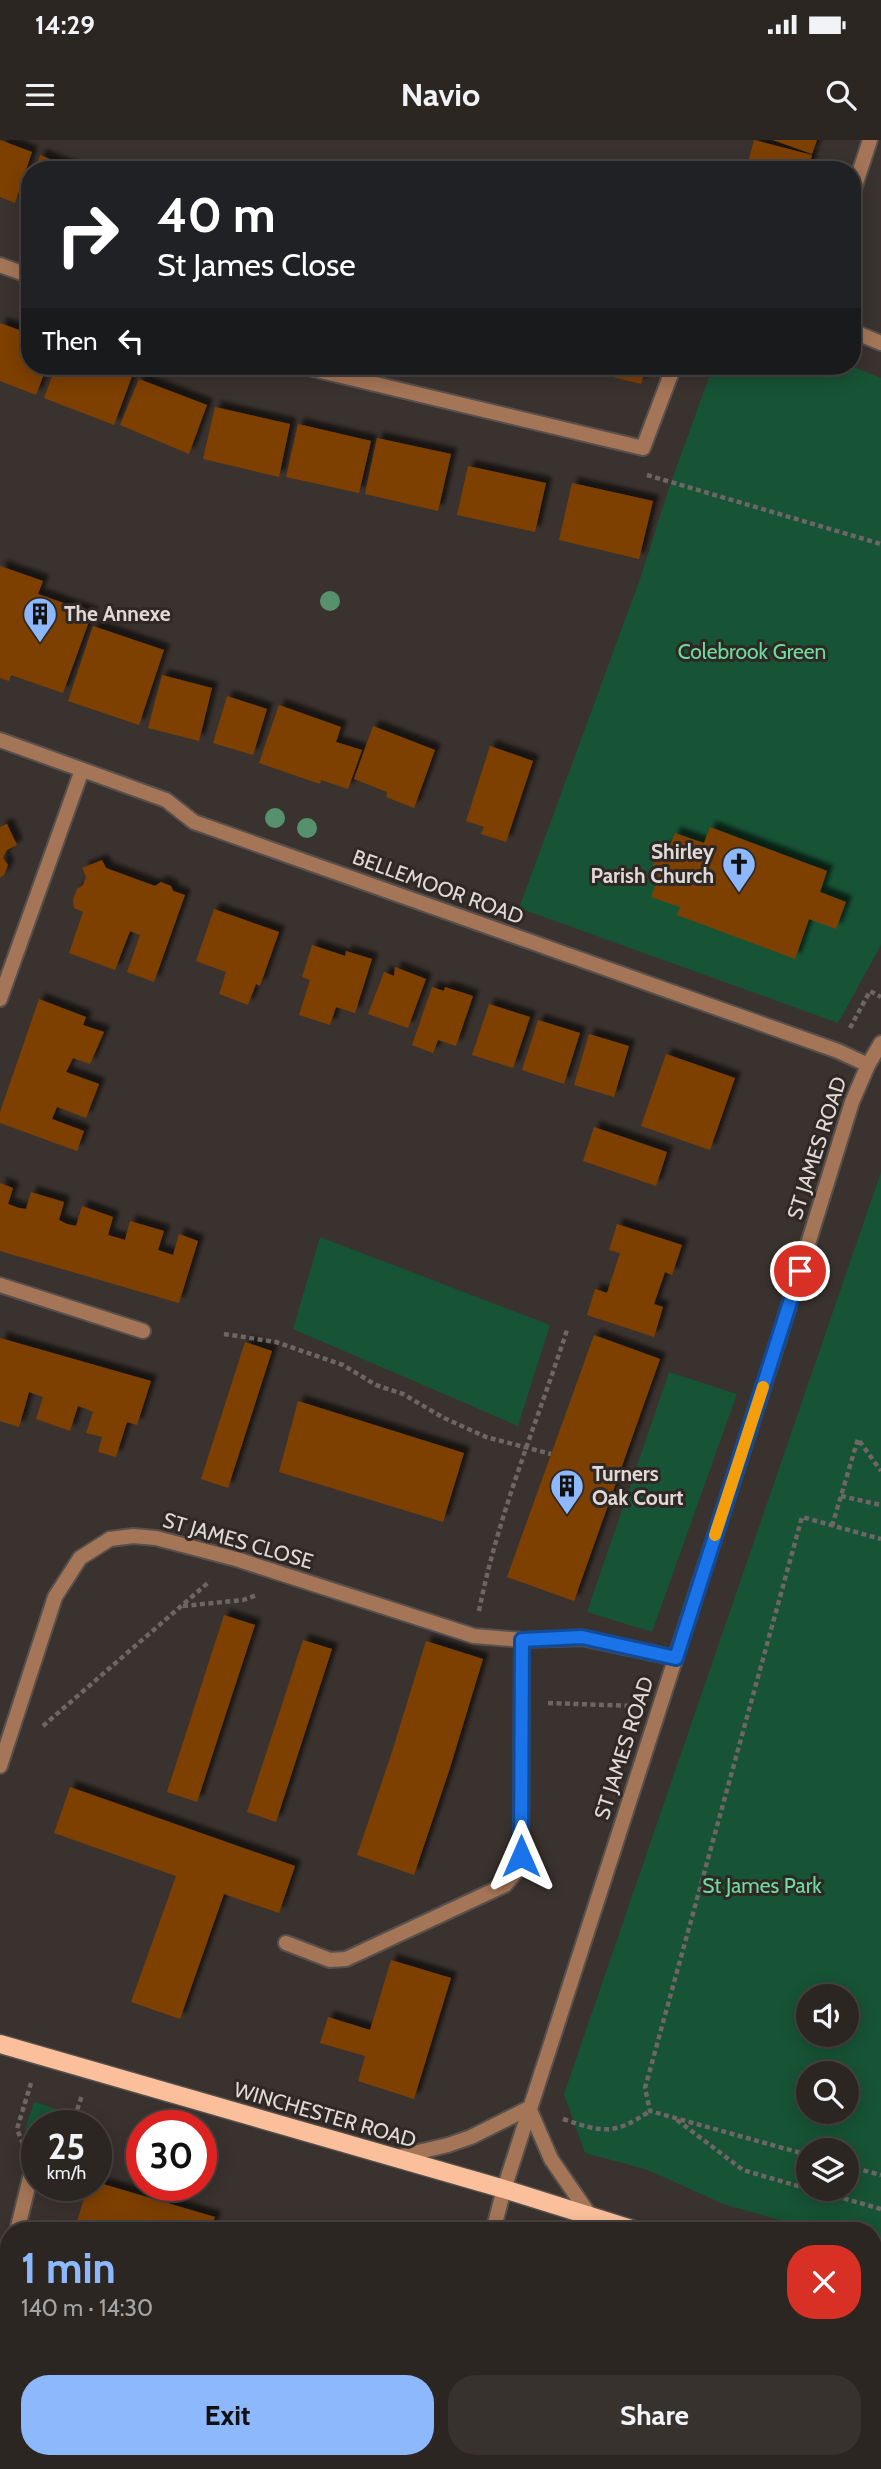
<!DOCTYPE html>
<meta charset="utf-8">
<style>
body{margin:0;font-family:Cabin,sans-serif;background:#38322f;color:#f1f3f6;height:100vh;display:flex;flex-direction:column;font-size:26px;white-space:nowrap}
*{box-sizing:border-box;margin:0}
p{font-size:23px;color:#a6a5a5}
.icon{flex:none;width:38px;height:38px;fill:none;stroke:currentColor;stroke-width:2;stroke-linecap:round;stroke-linejoin:round}
.map{position:relative;flex:1;overflow:hidden}
.side{position:absolute;left:0px;top:2082px;width:882px;height:247px;display:flex;flex-direction:column;background:#2c2622;border-radius:28px 28px 0 0;box-shadow:0 4px 18px #0003,0 0 0 2px #484340}
.side>*{flex:none}
.top-card{position:absolute;left:21px;top:21px;width:840px;height:214px;border-radius:28px;box-shadow:0 4px 18px #0003,0 0 0 2px #484340;background:#202124;color:#fff;overflow:hidden}
.controls{position:absolute;left:796px;top:1844px;display:grid;gap:14px}
.controls a{display:grid;place-items:center;width:63px;height:63px;border-radius:50%;background:#2c2622;box-shadow:0 4px 18px #0003,0 0 0 2px #484340;font-size:35px}
.speed{position:absolute;left:21px;top:1970px;display:flex;gap:14px;font-size:35px;font-weight:700;text-align:center}
.speed>*{display:grid;place-content:center;width:91px;height:91px;border-radius:50%;background:#2c2622;box-shadow:0 4px 18px #0003,0 0 0 2px #484340;line-height:1}
.speed small{font-size:18px;font-weight:400}
.speed .limit{border:10px solid #d22;background:#fff;color:#111}
.pin{position:absolute;display:grid;place-items:center;width:60px;height:60px;color:#fff;margin:-30px;border:4px solid #fff;border-radius:50%;box-shadow:0 2px 7px #0007}
.me{position:absolute;width:77px;margin:-38px;rotate:0deg;stroke-linejoin:round;filter:drop-shadow(0 0 5px #0008)}
.turn{display:flex;align-items:center;gap:24px;height:147px;padding:0 21px;font-size:32px}
.turn .icon{width:91px;height:91px;stroke-width:2.5}
.turn b{display:block;font-size:49px;line-height:60px}
.then{display:flex;align-items:center;height:66px;padding:0 21px;background:#0003;gap:14px;font-size:26px}
.round{display:grid;place-items:center;flex:none;width:74px;height:74px;border-radius:28px;background:#38322f}
.headline{display:flex;align-items:center;justify-content:space-between;height:119px;padding:0 21px}
h1{font-size:42px;font-weight:700;line-height:52px;color:#8db9fc}
.action{display:flex;gap:14px;margin-top:auto;padding:14px 21px}
.action a{flex:1;height:80px;border-radius:28px;background:#8db9fc;color:#111;font-size:28px;font-weight:700;line-height:80px;text-align:center}
.action a+a{background:#38322f;color:#f1f3f6}
.status{display:flex;justify-content:space-between;align-items:center;height:49px;padding:0 35px;background:#2c2622;direction:ltr}
.status svg{height:19px;fill:currentColor}
header{display:flex;justify-content:space-between;align-items:center;height:91px;padding:0 21px;background:#2c2622;font-size:32px;font-weight:700}
.map>svg:first-child{display:block}
</style>
<div class="status"><b>14:29</b><svg viewBox="0 0 49 12"><path d="M0 12V9h3v3zM5 12V6h3v6zM10 12V3h3v9zM15 12V0h3v12zM26 1h20v11H26zM47 4h2v5h-2z"/></svg></div>
<header><svg class="icon" aria-label="menu" viewBox="0 0 24 24"><path d="M4 6h16M4 12h16M4 18h16"/></svg>Navio<svg class="icon" aria-label="search" viewBox="0 0 24 24"><circle cx="10" cy="10" r="6"/><path d="M15 15l6 6"/></svg></header>
<div class="map">
<svg width="881" height="2329" viewBox="0 0 881 2329">
<defs>
<filter id="shadow"><feDropShadow dx="6" dy="-6" stdDeviation="2" flood-color="#0009"/></filter>
</defs>
<rect width="100%" height="100%" fill="#3a322e"/>
<!-- green -->
<path fill="#175335" fill-rule="evenodd" d="M713,226H851L881,238V805L838,883L519,768L640,439L668,351Z
M881,1032V2109L873,2107V2091H818L723,2064L648,2030L585,2013L564,1954ZM808,1857H847V1895H808ZM808,1934H847V1972H808ZM808,2011H847V2049H808Z
M320,1097L550,1185L518,1286L293,1189Z
M669,1232L737,1254L652,1492L587,1472Z
M34,1962L66,1972L62,1986H37V1994L25,1990Z"/>
<!-- building -->
<path fill="#7e4004" filter="url(#shadow)" d="M0,0L32,12L15,63L0,57Z
M754,0L812,15L808,30H746Z
M773,0H817L812,14Z
M40,15L77,30H35Z
M30,43V74L19,70Z
M0,183L30,194V226H47L36,255L0,241Z
M56,226H122L134,231L114,285L44,258Z
M581,226H646L641,244L580,229Z
M139,239L207,265L189,314L120,285Z
M215,267L290,284L279,337L203,319Z
M298,284L371,301L359,353L286,337Z
M377,298L451,314L438,371L365,354Z
M468,326L546,343L535,392L457,375Z
M572,343L653,361L639,419L559,400Z
M0,426L43,441L38,454L92,473L63,553L11,535L9,541L0,538Z
M93,486L164,510L139,585L68,561Z
M162,535L212,548L199,601L148,588Z
M227,556L267,569L253,615L213,603Z
M279,565L341,587L336,602L362,610L348,649L321,640L320,644L259,623Z
M373,586L435,610L414,668L386,657L387,652L354,639Z
M490,606L533,621L506,702L481,694L484,687L466,681Z
M7,684L17,705L7,710L3,718L8,725L4,735L0,738V687Z
M710,687L827,731L820,752L846,762L836,789L809,779L795,819L677,775L680,767L651,757L659,736L653,726L659,711L670,705L675,693L704,703Z
M102,720L106,728L155,746L161,742L171,746L173,751L185,755L154,842L127,832L140,795L130,791L115,830L69,813L83,772L74,768L73,760L77,749L83,745L86,737L82,728Z
M214,769L279,792L260,846L256,844L248,865L219,854L226,832L196,821Z
M312,805L345,816L346,811L372,819L355,873L336,867L330,885L299,875L310,840L302,837Z
M395,827L426,839L408,888L368,874L384,832L394,836Z
M432,847L444,851L445,847L473,856L456,906L438,900L433,913L412,905Z
M39,859L86,877L83,885L104,892L90,924L73,918L66,932L99,944L86,978L57,967L52,979L84,991L77,1011L0,983V972Z
M489,864L530,877L513,928L472,915Z
M538,880L580,893L564,944L522,930Z
M589,894L629,906L614,957L574,945Z
M666,914L735,938L710,1010L641,986Z
M594,987L667,1012L656,1046L583,1021Z
M0,1043L13,1048L8,1064L19,1068L26,1069L31,1052L64,1062L59,1080L67,1084L76,1086L82,1066L113,1077L108,1095L125,1100L130,1081L164,1091L158,1110L173,1115L179,1094L198,1101L179,1163L0,1111Z
M617,1084L682,1105L672,1135L665,1132L654,1164L663,1167L654,1197L587,1175L595,1149L607,1153L620,1113L609,1110Z
M594,1195L660,1219L574,1461L507,1437Z
M0,1198L151,1241L137,1285L127,1282L116,1317L98,1312L102,1297L86,1293L93,1272L84,1268L78,1266L70,1291L36,1279L43,1257L29,1252L19,1287L0,1281Z
M245,1202L272,1211L228,1348L201,1339Z
M298,1261L464,1313L443,1382L279,1332Z
M224,1475L255,1485L197,1662L167,1652Z
M303,1500L332,1509L276,1682L247,1672Z
M426,1501L483,1519L449,1631L414,1735L357,1715L392,1612Z
M70,1647L295,1726L279,1773L224,1754L180,1879L131,1862L176,1736L54,1693Z
M391,1820L451,1838L414,1959L358,1941L365,1916L320,1903L328,1877L370,1890Z
M96,2042L215,2077L210,2091H74L88,2046H96Z
M9,2320H79L78,2323L99,2328L6,2329Z
M358,2320H382L380,2327Z
M487,2320H499L526,2329H485Z
M324,2322L351,2328V2329H323Z"/>
<g fill="none" stroke-linecap="round" stroke-linejoin="round">
<!-- minor casing -->
<g stroke="#58504c" stroke-width="18">
<path id="minor" d="M852,55L870,0
M0,125L30,136
M852,191L881,203
M300,226L643,308L674,226
M0,600L166,660L194,682L838,911L868,925
M0,859L82,630
M0,1145L143,1191
M0,1626L55,1457L80,1418L110,1399L133,1396L156,1398L236,1419L474,1496L522,1500L582,1498L676,1518
M286,1803L330,1820L346,1819L505,1745L516,1732L521,1716L522,1500
M17,2091L33,2026
M493,2091L504,2049
M0,2162L9,2126
M434,2329L436,2320"/>
</g>
<!-- tertiary casing -->
<g stroke="#58504c" stroke-width="18">
<path id="tertiary" d="M529,1968L551,2019L591,2077
M393,2018L448,2005L471,1997L529,1968
M504,2049L777,1204L852,962L868,925L881,903"/>
</g>
<!-- primary casing -->
<g stroke="#58504c" stroke-width="21">
<path id="primary" d="M0,1904L504,2049L638,2091
M873,2163L881,2166"/>
</g>
<!-- path -->
<path stroke="#6d6662" stroke-width="4.5" stroke-dasharray="5 3.5" stroke-linecap="butt" d="M647,335L881,404
M850,888L870,851L881,857
M224,1194L276,1202L343,1225L376,1245L403,1254L444,1278L486,1297L551,1314
M841,1356L881,1365
M832,1386L858,1299L881,1331
M183,1466L243,1460L257,1455
M479,1471C498,1374 537,1283 567,1190
M548,1563L634,1566
M43,1586L210,1441
M563,1979C604,1993 614,1995 650,1971
M677,1980L743,2030L808,2049
M72,1986L82,1955
M23,2004L17,1989L31,1943
M808,2015L650,1971L645,1948L802,1377L881,1399
M847,2026L881,2035
M811,2049L881,2069"/>
<!-- minor -->
<use href="#minor" stroke="#a57557" stroke-width="14"/>
<!-- tertiary -->
<use href="#tertiary" stroke="#a57557" stroke-width="14"/>
<!-- primary -->
<use href="#primary" stroke="#fbbf9b" stroke-width="18"/>
</g>
<!-- trees -->
<g fill="#56906d">
<circle cx="330" cy="461" r="10"/>
<circle cx="275" cy="678" r="10"/>
<circle cx="307" cy="688" r="10"/>
</g>
<g fill="none" stroke-linecap="round" stroke-linejoin="round">
<!-- route casing -->
<g stroke="#114b97" stroke-width="18">
<path id="route" d="M521,1716L522,1500L582,1497L676,1518L800,1131"/>
</g>
<!-- route -->
<use href="#route" stroke="#1a73e8" stroke-width="12"/>
<!-- slow -->
<path stroke="#f59e0b" stroke-width="12" d="M715,1395L763,1247"/>
</g>
<!-- icons -->
<defs>
<g id="building-pin" transform="scale(1.75)"><path d="M0 17L-7.5 6A9.5 9.5 0 1 1 7.5 6Z" fill="#8db9fc" stroke="#302824"/><path d="M-4-6H4V6H1V3H-1V6H-4ZM-2.5-4.3h1.7v1.8h-1.7ZM.8-4.3h1.7v1.8H.8ZM-2.5-1h1.7V.8h-1.7ZM.8-1h1.7V.8H.8Z" fill="#111"/></g>
<g id="church-pin" transform="scale(1.75)"><path d="M0 17L-7.5 6A9.5 9.5 0 1 1 7.5 6Z" fill="#8db9fc" stroke="#302824"/><path d="M-1.2-6h2.4v3.5h3.3v2.4h-3.3V6h-2.4V-.1h-3.3v-2.4h3.3Z" fill="#111"/></g>
</defs>
<g fill-rule="evenodd">
<use href="#building-pin" x="40" y="474"/>
<use href="#church-pin" x="739" y="724"/>
<use href="#building-pin" x="567" y="1346"/>
</g>
<g text-anchor="middle" stroke-width="6" stroke-linejoin="round" paint-order="stroke">
<!-- poi labels -->
<g font-size="21" font-weight="bold" fill="#dfd9d7" stroke="#302824" text-anchor="start">
<text x="64" y="481">The Annexe</text>
<text x="714" y="719" text-anchor="end">Shirley<tspan x="714" dy="24">Parish Church</tspan></text>
<text x="592" y="1341">Turners<tspan x="592" dy="24">Oak Court</tspan></text>
</g>
<!-- park labels -->
<g font-size="21" fill="#6cdda0" stroke="#302824">
<text x="752" y="519">Colebrook Green</text>
<text x="762" y="1753">St James Park</text>
</g>
<!-- street labels -->
<g font-size="21" fill="#dfd9d7" stroke="#302824">
<text transform="translate(438 747) rotate(20)" y="7">BELLEMOOR ROAD</text>
<text transform="translate(817 1008) rotate(-72)" y="7">ST JAMES ROAD</text>
<text transform="translate(238 1401) rotate(16)" y="7">ST JAMES CLOSE</text>
<text transform="translate(624 1608) rotate(-72)" y="7">ST JAMES ROAD</text>
<text transform="translate(325 1975) rotate(16)" y="7">WINCHESTER ROAD</text>
</g>
</g>
</svg>
<div class="controls">
<a><svg class="icon" aria-label="sound" viewBox="0 0 24 24"><path d="M4 9h4l5-4v14l-5-4H4zM17 9q2 3 0 6"/></svg></a>
<a><svg class="icon" aria-label="search" viewBox="0 0 24 24"><circle cx="10" cy="10" r="6"/><path d="M15 15l6 6"/></svg></a>
<a><svg class="icon" aria-label="layers" viewBox="0 0 24 24"><path d="M12 4l9 5-9 5-9-5zM3 14l9 5 9-5"/></svg></a>
</div>
<div class="speed"><div>25<small>km/h</small></div><div class="limit">30</div></div>
<div class="pin" style="left:800px;top:1131px;background:#d93025"><svg class="icon" aria-label="arrive" viewBox="0 0 24 24"><path d="M6 21V4h12l-3 4 3 4H6"/></svg></div>
<svg class="me" style="left:521px;top:1716px" viewBox="-20 -20 40 40"><path d="M0-17L14 15 0 8-14 15z" fill="#1a73e8" stroke="#fff" stroke-width="4"/></svg>
<div class="top-card">
<div class="turn"><svg class="icon" aria-label="right" viewBox="0 0 24 24"><path d="M7 20v-9h11M14 6l5 5-5 5"/></svg><div><b>40 m</b>St James Close</div></div>
<div class="then">Then<svg class="icon" aria-label="left" viewBox="0 0 24 24"><path d="M17 20v-9H6M10 6l-5 5 5 5"/></svg></div>
</div>
<section class="side">
<div class="headline"><div><h1>1 min</h1><p>140 m · 14:30</p></div><a class="round" style="background:#d93025;color:#fff"><svg class="icon" aria-label="close" viewBox="0 0 24 24"><path d="M6 6l12 12M18 6L6 18"/></svg></a></div>
<div class="action"><a>Exit</a><a>Share</a></div>
</section>
</div>
